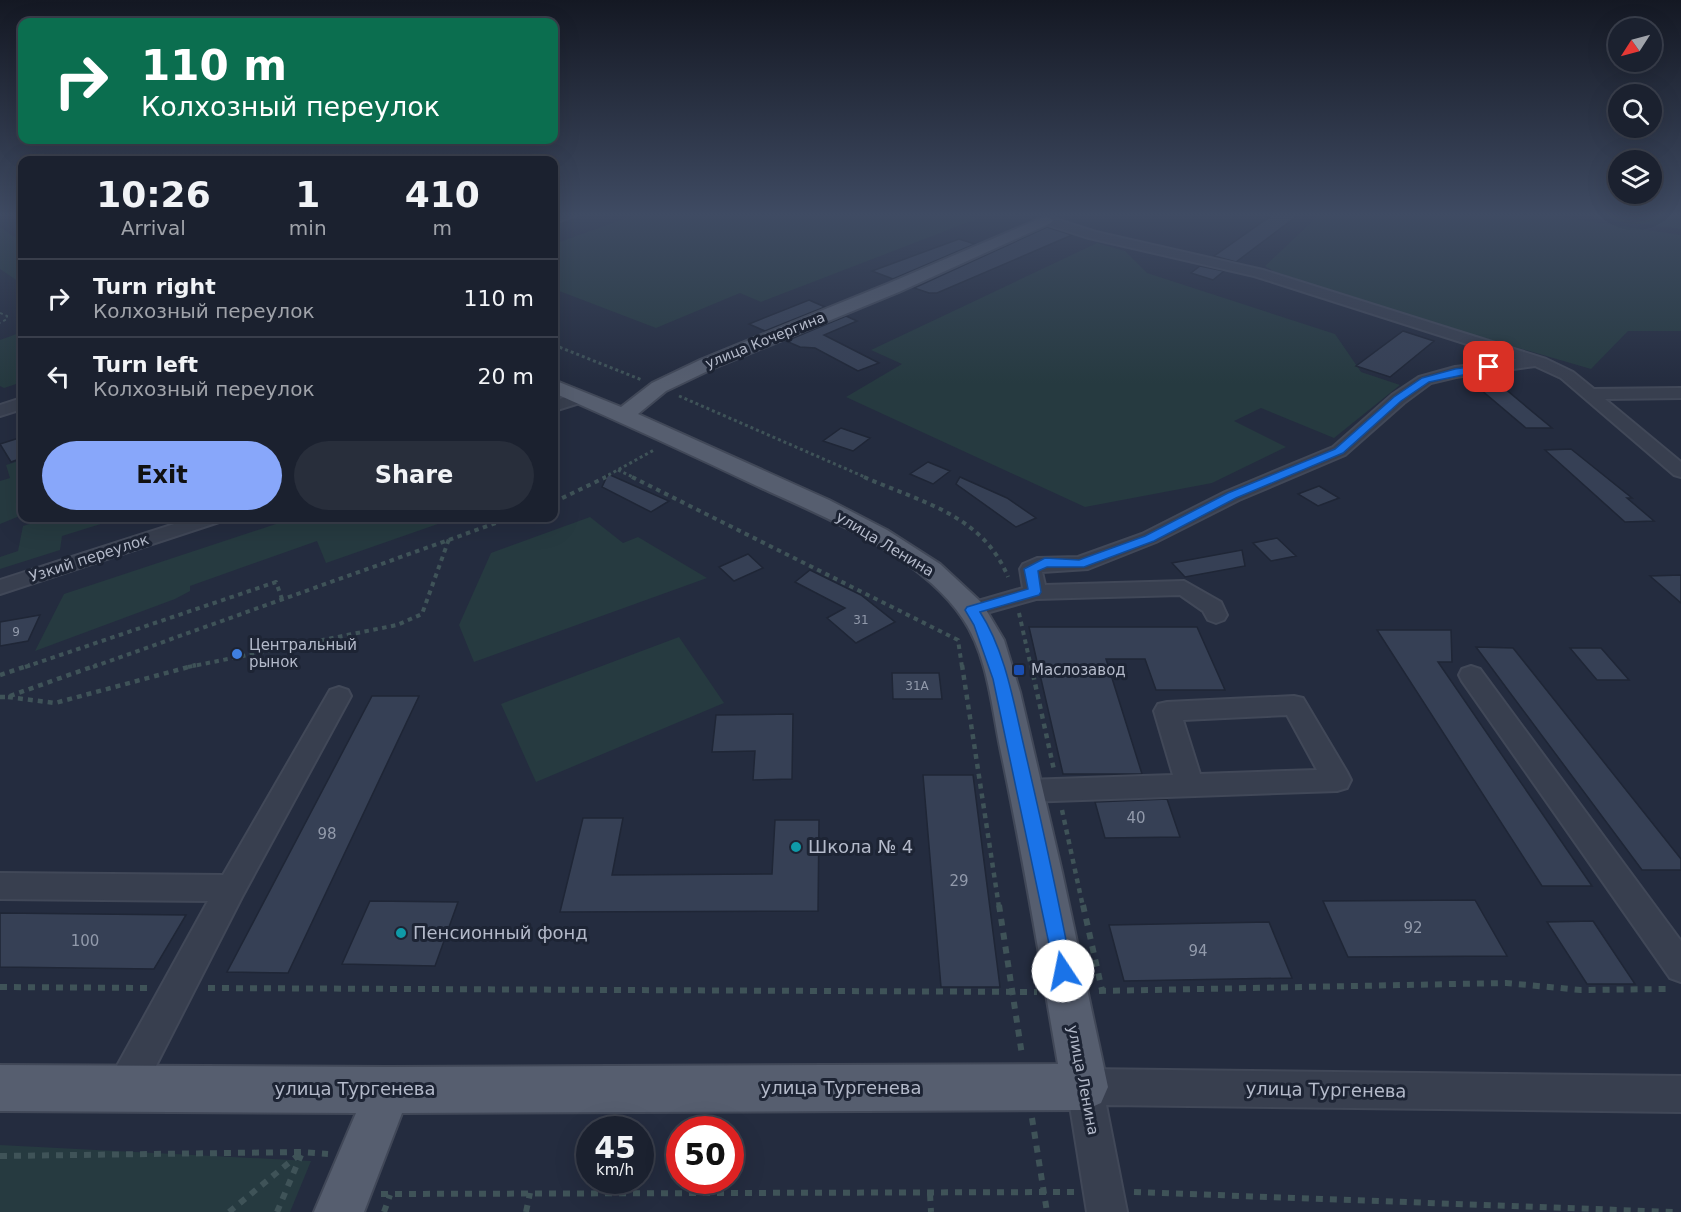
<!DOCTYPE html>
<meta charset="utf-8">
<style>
body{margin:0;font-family:"DejaVu Sans",sans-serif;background:#282e3b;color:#f1f3f6;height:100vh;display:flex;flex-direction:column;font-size:22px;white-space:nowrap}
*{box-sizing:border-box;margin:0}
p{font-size:20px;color:#a0a3aa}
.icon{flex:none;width:33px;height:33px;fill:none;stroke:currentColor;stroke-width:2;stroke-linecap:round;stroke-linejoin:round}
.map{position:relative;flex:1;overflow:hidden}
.details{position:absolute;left:18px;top:156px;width:540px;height:366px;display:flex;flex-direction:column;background:#1b212f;border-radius:12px;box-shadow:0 6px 24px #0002,0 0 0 2px #393e4b}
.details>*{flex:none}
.hud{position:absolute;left:18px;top:18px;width:540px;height:126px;border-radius:12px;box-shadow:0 6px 24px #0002,0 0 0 2px #393e4b;background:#0b6e4f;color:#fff;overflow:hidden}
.needle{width:39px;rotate:234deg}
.buttons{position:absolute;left:1608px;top:18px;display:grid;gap:12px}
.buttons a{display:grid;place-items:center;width:54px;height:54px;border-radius:50%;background:#1b212f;box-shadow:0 6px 24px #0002,0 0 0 2px #393e4b;font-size:30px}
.speed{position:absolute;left:576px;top:1116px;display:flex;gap:12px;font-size:30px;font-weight:700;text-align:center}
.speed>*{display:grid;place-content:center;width:78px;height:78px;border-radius:50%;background:#1b212f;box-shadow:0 6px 24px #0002,0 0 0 2px #393e4b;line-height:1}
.speed small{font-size:15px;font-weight:400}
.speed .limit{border:9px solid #d22;background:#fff;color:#111}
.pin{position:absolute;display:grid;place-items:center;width:51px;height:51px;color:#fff;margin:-26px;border-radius:12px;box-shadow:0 3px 9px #0006}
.me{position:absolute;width:66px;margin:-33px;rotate:349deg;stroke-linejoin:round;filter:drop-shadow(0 0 4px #0008)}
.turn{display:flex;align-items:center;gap:21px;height:126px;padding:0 24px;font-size:27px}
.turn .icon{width:78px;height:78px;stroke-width:2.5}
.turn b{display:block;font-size:42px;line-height:51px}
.eta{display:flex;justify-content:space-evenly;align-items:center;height:102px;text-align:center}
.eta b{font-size:36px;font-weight:600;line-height:42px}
.cta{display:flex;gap:12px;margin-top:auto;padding:12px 24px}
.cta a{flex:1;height:69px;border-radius:36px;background:#88a7fa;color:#111;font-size:24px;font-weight:600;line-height:69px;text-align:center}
.cta a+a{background:#282e3b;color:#f1f3f6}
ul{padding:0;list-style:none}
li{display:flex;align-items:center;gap:18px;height:78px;padding:0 24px;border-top:2px solid #393e4b}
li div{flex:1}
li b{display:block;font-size:22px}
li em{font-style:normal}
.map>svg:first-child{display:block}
</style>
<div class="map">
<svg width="1681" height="1212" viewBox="0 0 1681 1212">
<rect width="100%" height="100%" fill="#242c3f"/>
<!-- green -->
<path fill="#263a40" d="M635,215H966L979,218L761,302L740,293L656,328L554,289V244Z
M1319,215H1547L1681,235V331H1628L1591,369L1432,323L1275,272L1265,266Z
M1577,215H1681V229L1586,216Z
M0,227L22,242V284L0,269Z
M1097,243L1125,251L1147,273L1335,334L1361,372L1400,385L1334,438L1261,408L1234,421L1286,447L1212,483L1085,507L846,397L902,364L871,350Z
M22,332V382L4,388L0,386V340Z
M22,460V515L0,524V481L10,478L6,465Z
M590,517L623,543L638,537L707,578L474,662L459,625L491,553Z
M48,518H120L62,536L60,550L0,569V557L18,551L23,526Z
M294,518H455L326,563L317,541L190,586V591L175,599L35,651L64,594Z
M679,637L724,703L536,782L501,704Z
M0,1146V1145L311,1161L290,1212H0Z"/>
<!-- building -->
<path fill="#364055" stroke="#1f2636" stroke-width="1.5" d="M1272,215L1297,216L1236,262L1214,256Z
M1047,227L1072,235L937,293H929L914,288Z
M959,239L975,244L893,279L872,271Z
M1200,266L1224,271L1213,280L1191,273Z
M809,300L825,307L765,331L749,324Z
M846,316L857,321L824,335L879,363L858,371L815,348L800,347L786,341Z
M1403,331L1434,341L1390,377L1356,366Z
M1467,378H1492L1552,428H1526Z
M841,428L870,438L853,451L823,441Z
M22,437V458L11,462L0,444Z
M1571,449L1632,498H1627L1654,521L1625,522L1545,450Z
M928,462L950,471L933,484L910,474Z
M608,474L669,501L651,512L602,487Z
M960,477L1007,498L1036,518L1016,527L956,484Z
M1319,486L1339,498L1318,506L1298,494Z
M1277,538L1296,556L1271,561L1253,543Z
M1242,550L1245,566L1185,577L1172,563Z
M748,554L763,568L734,581L719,567Z
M810,570L861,595L895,622L856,643L827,618L845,608L795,582Z
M1681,575V603L1650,576Z
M40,615L28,641L0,646V622Z
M1029,627H1197L1225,690H1156L1145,659H1106L1142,774H1063Z
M1377,630H1451L1452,662H1438L1592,886H1542Z
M1476,647L1513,648L1681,859V870H1642Z
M1570,648H1601L1629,680H1597Z
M892,673H939L942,699H893Z
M372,696H419L288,973L227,972Z
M793,714L792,779L753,780L755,751L712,752L716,715Z
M923,775H973L1000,987H941Z
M1167,799L1180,837L1105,838L1095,802Z
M583,818H623L612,875L772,874L775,820H819L818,911L560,912Z
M1475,900L1507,956L1348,957L1323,901Z
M370,901L458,902L435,966L342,964Z
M0,913L186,915L154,969L0,967Z
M1593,921L1635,984H1587L1547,922Z
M1269,922L1292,978L1124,981L1109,925Z"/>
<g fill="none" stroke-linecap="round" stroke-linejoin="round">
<!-- minor casing -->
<g stroke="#414858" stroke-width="4">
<path id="minor" d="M559,215H576L554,223V216Z
M1046,216L1096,232L1263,270L1546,359L1573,372L1594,389L1681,388V398L1605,399L1681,462V477L1674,475L1561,378L1535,366L1456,377L1431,383L1404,403L1345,455L1239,500L1156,542L1088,569L1042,572L1045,585L1184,581L1221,602L1227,615L1224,620L1216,623L1208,620L1203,611L1180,595L1036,599L972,617L964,615L961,610L964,605L1023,588L1020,569L1023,564L1037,558L1078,557L1142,534L1225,492L1333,447L1392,395L1419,377L1455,367L1517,360L1254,276L1089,238L1042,223L1040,220Z
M580,392L588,397L586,401L554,411V401Z
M22,398V409L0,416V405Z
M193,518H222L219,522L0,594V580Z
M1471,666L1480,669L1681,941V982L1670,978L1462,681L1459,675L1462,669Z
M339,687L348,690L351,696L242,897L138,1101L125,1106L112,1101L107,1088L112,1075L208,901L0,899V873L223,875L330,690Z
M1294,696L1303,698L1347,772L1351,780L1347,788L1337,791L1026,802L1016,799L1012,791L1016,783L1026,780L1173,775L1154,711L1158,704L1167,702ZM1287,715L1317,770L1200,774L1183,720Z
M1085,1069L1681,1076V1112L1106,1105L1127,1212H1087L1067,1087L1072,1074Z"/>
</g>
<!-- major casing -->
<g stroke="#414858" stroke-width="4">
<path id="major" d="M1046,216L1053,220L1051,223L899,292L714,368L666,391L638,414L829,500L887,530L940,564L982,603L1004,640L1020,692L1062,872L1108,1087L1101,1103L1085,1110L402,1113L364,1212H314L356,1113L0,1111V1065L388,1067L1058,1064C1040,960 1023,856 1001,752C992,709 988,656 963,619C921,555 824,517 757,486C690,454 622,423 554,393V380L621,407L652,383L700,360L887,284Z"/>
</g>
<!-- path-far4 -->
<path stroke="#3f5358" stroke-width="2" stroke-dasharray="3 3" stroke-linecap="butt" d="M0,313L7,316V319L0,323"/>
<!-- path-far3 -->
<path stroke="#3f5358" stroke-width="3" stroke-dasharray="3 3" stroke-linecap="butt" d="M554,345L642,380
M679,396L867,478
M618,470L635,478
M603,478L654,450"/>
<!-- path-far2 -->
<path stroke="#3f5358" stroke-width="4" stroke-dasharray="4.5 4.5" stroke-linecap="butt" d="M632,477L958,640L962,667
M864,477C921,502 983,515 1008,577
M554,502L606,477
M1019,613L1031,667
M25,667L276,582L282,599
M93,667L510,518
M188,667L397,625L422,614L449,539"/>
<!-- path-far1 -->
<path stroke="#3f5358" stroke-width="4.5" stroke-dasharray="5 5" stroke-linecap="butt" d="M962,665L999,907
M1031,665L1054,770
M0,675L30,665
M0,697H7L97,665
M8,697L55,703L196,665
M1062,810L1083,907"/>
<!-- path -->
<path stroke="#3f5358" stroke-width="6" stroke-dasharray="7 7" stroke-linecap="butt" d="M999,905L1022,1055
M1083,905L1102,990
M0,987L149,988
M208,988L1037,992
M1099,991L1506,983L1581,990L1667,989
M1032,1118L1047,1212
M0,1156L302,1152L328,1154
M1134,1192L1674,1212
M381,1194L1075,1192
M930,1194L931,1212
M229,1212L302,1152
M277,1212L301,1155
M384,1212L390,1195
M526,1212L530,1193"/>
<!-- minor -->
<use href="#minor" fill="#383f4f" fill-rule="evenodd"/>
<!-- major -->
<use href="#major" fill="#565e6f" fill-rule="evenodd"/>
</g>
<!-- sky -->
<linearGradient id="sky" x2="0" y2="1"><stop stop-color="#141823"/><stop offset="0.56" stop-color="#3f4b63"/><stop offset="1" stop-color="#3f4b63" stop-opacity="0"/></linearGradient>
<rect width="1681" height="384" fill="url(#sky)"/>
<!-- route -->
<path fill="#1a73e8" stroke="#114b97" stroke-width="1.5" d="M1489,364L1493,367L1492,369L1429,382L1401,401L1343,453L1236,498L1154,541L1084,567H1047L1038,571L1041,592L1039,595L980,612C1006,652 1014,705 1025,751C1042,824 1058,897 1072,971L1070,977L1063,980L1056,977L993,679L974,625L965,610L967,607L1028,589L1024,569L1045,558L1079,560L1145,536L1228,493L1335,449L1394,397L1422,378L1455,369Z"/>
<!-- markers -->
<circle fill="#3f7fe0" stroke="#1d2434" stroke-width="2" cx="237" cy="654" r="6"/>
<rect fill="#1a4fb4" stroke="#1d2434" stroke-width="2" x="1013" y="664" width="12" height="12" rx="3"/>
<g fill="#0f9aa8" stroke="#1d2434" stroke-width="2">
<circle cx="796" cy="847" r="6"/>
<circle cx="401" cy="933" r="6"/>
</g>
<g text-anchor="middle" stroke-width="6" stroke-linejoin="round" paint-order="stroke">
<!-- number labels -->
<g font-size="12" fill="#929aab">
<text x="861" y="624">31</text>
<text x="16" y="636">9</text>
<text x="917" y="690">31А</text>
</g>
<!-- far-street labels -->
<g font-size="14" fill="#b4baca" stroke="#1d2434">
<text transform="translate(765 340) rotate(-22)" y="5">улица Кочергина</text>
</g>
<!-- street labels -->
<g font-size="15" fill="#b4baca" stroke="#1d2434">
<text transform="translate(885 544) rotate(31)" y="5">улица Ленина</text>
<text transform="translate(89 558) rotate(-18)" y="5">Узкий переулок</text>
<text transform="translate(1083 1080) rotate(79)" y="5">улица Ленина</text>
</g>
<!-- poi labels -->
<g font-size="15" fill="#b4baca" stroke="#1d2434" text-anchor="start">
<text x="249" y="650">Центральный<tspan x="249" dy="17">рынок</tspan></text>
<text x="1031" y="675">Маслозавод</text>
</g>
<!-- near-number labels -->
<g font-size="15" fill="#929aab">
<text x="1136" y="823">40</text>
<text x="327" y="839">98</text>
<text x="959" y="886">29</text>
<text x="1413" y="933">92</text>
<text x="85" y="946">100</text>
<text x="1198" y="956">94</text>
</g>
<!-- near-poi labels -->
<g font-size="18" fill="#b4baca" stroke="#1d2434" text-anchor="start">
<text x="808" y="853">Школа № 4</text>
<text x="413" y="939">Пенсионный фонд</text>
</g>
<!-- near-street labels -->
<g font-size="18" fill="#b4baca" stroke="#1d2434">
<text x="841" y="1094">улица Тургенева</text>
<text x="355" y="1095">улица Тургенева</text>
<text transform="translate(1326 1090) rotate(1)" y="6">улица Тургенева</text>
</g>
</g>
</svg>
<div class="buttons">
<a><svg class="needle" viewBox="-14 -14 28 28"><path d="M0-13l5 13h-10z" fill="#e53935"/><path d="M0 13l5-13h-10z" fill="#a0a3aa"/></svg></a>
<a><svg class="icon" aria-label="search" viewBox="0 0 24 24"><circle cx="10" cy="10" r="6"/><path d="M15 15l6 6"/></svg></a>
<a><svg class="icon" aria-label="layers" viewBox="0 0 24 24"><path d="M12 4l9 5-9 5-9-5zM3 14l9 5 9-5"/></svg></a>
</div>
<div class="speed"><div>45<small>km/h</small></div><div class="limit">50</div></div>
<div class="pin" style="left:1489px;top:367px;background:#d93025"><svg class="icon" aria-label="arrive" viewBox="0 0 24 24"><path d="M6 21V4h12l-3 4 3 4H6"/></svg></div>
<svg class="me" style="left:1063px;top:971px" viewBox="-20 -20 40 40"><circle r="19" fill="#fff"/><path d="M0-13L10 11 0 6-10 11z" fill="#1a73e8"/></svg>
<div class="hud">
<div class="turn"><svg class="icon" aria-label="right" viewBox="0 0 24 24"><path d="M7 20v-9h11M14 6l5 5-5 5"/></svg><div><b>110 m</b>Колхозный переулок</div></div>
</div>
<section class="details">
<div class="eta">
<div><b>10:26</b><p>Arrival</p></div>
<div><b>1</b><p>min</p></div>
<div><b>410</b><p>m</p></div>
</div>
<ul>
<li><svg class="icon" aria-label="right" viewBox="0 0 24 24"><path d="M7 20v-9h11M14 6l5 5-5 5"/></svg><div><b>Turn right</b><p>Колхозный переулок</p></div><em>110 m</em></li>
<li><svg class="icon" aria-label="left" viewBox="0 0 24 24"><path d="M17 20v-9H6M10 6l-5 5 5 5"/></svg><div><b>Turn left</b><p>Колхозный переулок</p></div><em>20 m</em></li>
</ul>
<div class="cta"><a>Exit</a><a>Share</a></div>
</section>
</div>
